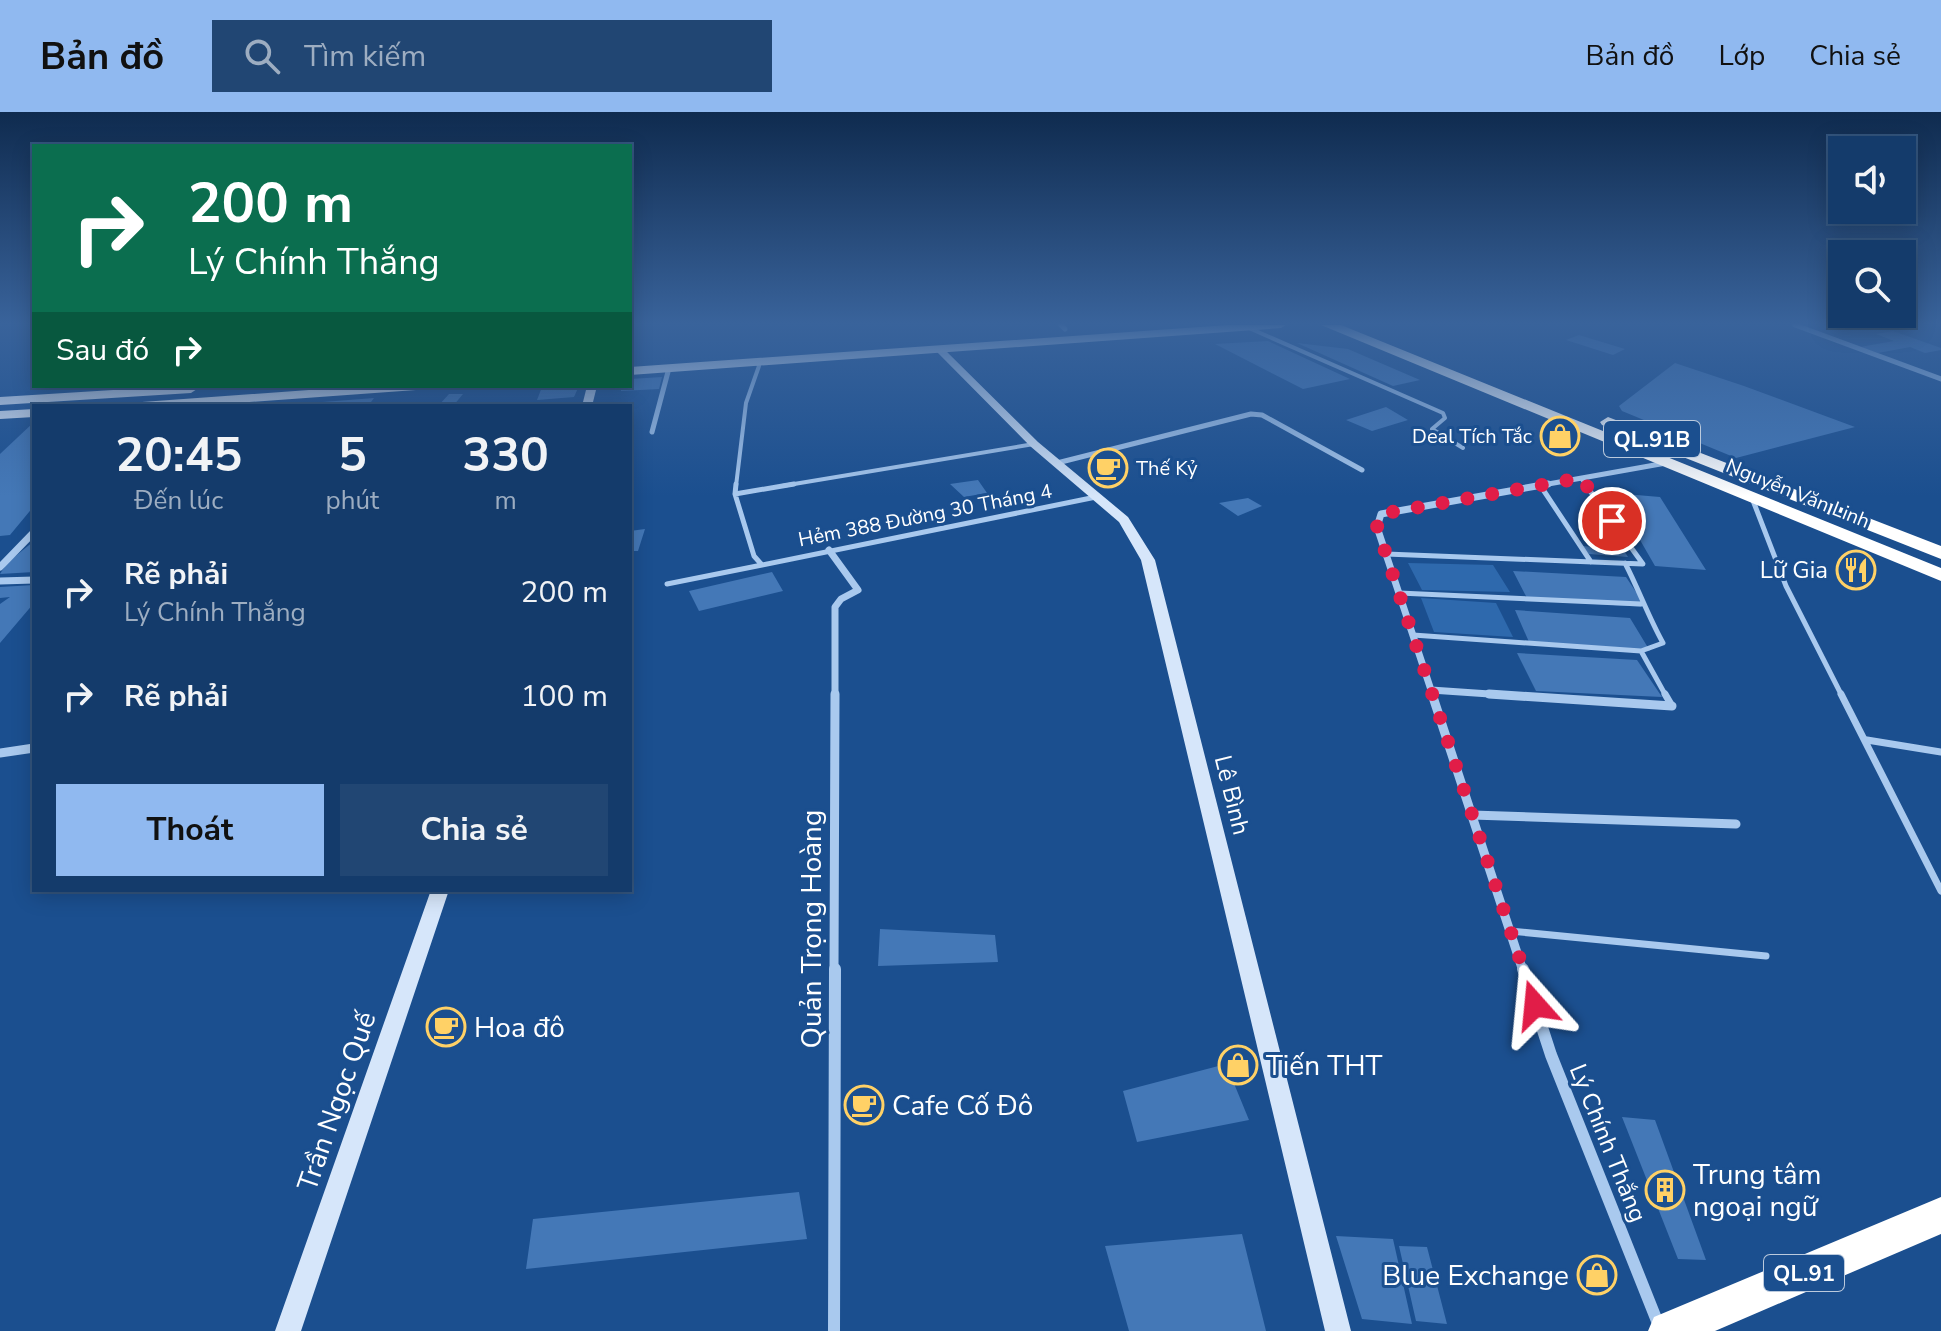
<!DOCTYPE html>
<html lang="vi">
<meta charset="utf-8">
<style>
body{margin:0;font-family:"Nunito Sans",sans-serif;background:#214673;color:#f1f3f6;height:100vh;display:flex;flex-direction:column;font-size:30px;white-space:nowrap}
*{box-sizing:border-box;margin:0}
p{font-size:26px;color:#9dadc1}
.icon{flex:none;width:44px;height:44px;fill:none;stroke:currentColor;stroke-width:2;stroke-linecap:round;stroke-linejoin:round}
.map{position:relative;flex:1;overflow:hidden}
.side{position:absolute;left:32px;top:292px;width:600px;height:488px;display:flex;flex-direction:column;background:#143b6b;border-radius:0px;box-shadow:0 4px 20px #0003,0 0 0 2px #33557e}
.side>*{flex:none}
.guide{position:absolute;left:32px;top:32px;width:600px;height:244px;border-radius:0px;box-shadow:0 4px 20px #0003,0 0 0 2px #33557e;background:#0b6e4f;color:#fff;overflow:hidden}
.tools{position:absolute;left:1828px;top:24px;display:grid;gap:16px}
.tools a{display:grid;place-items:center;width:88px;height:88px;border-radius:0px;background:#143b6b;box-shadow:0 4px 20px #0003,0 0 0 2px #33557e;font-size:40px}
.pin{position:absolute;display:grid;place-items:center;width:68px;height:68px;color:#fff;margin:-34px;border:4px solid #fff;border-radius:50%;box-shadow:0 2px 8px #0007}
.me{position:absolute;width:88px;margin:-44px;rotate:342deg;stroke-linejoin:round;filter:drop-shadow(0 0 6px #0008)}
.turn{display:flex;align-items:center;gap:28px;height:168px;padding:0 24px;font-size:36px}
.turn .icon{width:104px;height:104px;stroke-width:2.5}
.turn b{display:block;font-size:56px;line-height:68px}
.then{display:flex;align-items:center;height:76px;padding:0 24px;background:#0003;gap:16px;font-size:30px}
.eta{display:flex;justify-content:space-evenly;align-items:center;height:136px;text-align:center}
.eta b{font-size:48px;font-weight:700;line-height:56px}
.primary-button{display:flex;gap:16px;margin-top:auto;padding:16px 24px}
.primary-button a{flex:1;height:92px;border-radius:0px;background:#90b9f0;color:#111;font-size:32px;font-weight:700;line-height:92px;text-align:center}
.primary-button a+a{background:#214673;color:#f1f3f6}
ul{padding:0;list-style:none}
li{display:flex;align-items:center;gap:24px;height:104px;padding:0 24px}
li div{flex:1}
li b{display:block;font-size:30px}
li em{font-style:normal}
header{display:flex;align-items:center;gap:48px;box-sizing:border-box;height:112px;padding:0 40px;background:#90b9f0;color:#111}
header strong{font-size:38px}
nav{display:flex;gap:44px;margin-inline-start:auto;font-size:28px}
.search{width:560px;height:72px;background:#214673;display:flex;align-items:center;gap:20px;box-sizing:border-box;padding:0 28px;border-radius:0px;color:#9dadc1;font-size:30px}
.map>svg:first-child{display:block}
</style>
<header>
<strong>Bản đồ</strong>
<div class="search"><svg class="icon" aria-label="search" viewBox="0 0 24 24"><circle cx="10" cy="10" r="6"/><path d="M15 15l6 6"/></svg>Tìm kiếm</div>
<nav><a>Bản đồ</a><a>Lớp</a><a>Chia sẻ</a></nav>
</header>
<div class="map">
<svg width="1941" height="1219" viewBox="0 0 1941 1219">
<rect width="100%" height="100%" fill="#1b4f8f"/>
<!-- green -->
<path fill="#2e69ad" d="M1408,451L1493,453L1510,480L1422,478Z
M1421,486L1496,491L1513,525L1434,520Z"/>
<!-- building -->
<path fill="#4478b7" d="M1893,219L1941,236V238L1925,241L1910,235L1878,241L1860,235L1894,229L1876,222Z
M1579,223L1625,237L1613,243L1566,228Z
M1268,229L1350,267L1303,277L1215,232Z
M1297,231L1348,237L1420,268L1393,274Z
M1675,251L1744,274L1855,315L1736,346L1622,299L1619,294Z
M662,265L659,277L621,279V274H630V267Z
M579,274L574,285L537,288L542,275Z
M449,282H463L453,294H438Z
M374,286L368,294H297V292Z
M1386,295L1408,308L1372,319L1346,308Z
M34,310V394L10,423L0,424V342Z
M978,368L987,381L964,385L950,372Z
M1613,381L1660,385L1706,458L1655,454Z
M1248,386L1262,394L1238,404L1219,391Z
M645,417L638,439H630V419Z
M34,429V460L0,462L7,451Z
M1582,434L1623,437L1628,445L1589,442Z
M1513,459L1626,465L1646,495L1528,488Z
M772,460L783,479L699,499L689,479Z
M34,473V491L0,531V492L10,485L0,486V475Z
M1515,498L1630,506L1650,539L1529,530Z
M1517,541L1637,548L1662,585L1536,579Z
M880,817L995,823L998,850L878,854Z
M1226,952L1249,1008L1137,1030L1123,979Z
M1622,1005L1655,1008L1706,1148L1678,1147Z
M799,1080L807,1127L526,1157L533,1107Z
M1242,1122L1266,1219H1129L1105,1134Z
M1336,1124L1393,1127L1412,1212L1362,1207Z
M1399,1134L1427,1135L1447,1212L1416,1209Z"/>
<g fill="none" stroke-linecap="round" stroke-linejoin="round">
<!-- lane-far2 -->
<path stroke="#a9c9ee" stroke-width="4" d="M1249,216L1443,301L1445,306L1432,317L1463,336
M1581,366L1587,374
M736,374L746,291L759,254L757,250
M782,374L1034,332"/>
<!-- lane-far1 -->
<path stroke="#a9c9ee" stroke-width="5" d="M736,372L735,382L794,372
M1540,373L1591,450
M1752,386L1786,474L1842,584
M1386,442L1643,452L1585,372
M1625,451C1639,478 1648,504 1663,531L1641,539L1666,584
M762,453L1096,385
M667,472L762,453L754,444L735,382
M1399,481L1641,492
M1413,523L1641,539"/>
<!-- lane -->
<path stroke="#a9c9ee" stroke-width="7" d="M1665,582L1672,594
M1841,582L1941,779
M1867,628L1941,640
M1510,819L1766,844"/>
<!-- street-far3 -->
<path stroke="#a9c9ee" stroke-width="5" d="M1061,213L1065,217
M1795,213L1941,267
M652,320L669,256
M1057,351L1251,302L1262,303L1362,358
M1537,374L1666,351"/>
<!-- street-far2 -->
<path stroke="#a9c9ee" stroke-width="7" d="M829,438L858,478L841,487L835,495V584
M0,455L34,420
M0,469L34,468
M1431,578L1519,584
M1433,584L1377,415L1381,402L1548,372"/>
<!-- street-far1 -->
<path stroke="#a9c9ee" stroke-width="9" d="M1432,582L1523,859
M1489,582L1672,594
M0,641L34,636
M1472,703L1736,712
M834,859L835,582"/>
<!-- street -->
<path stroke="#a9c9ee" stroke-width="12" d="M1523,857L1551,943L1661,1219
M834,1219L835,857"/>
<!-- secondary -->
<path fill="#d6e6fa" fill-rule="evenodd" d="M937,236H943L1038,330L1128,405L1155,448L1351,1219H1325L1141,448L1119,410L1030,334L937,240Z
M587,274H597L592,294H582Z
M431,778H449L301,1219H275Z"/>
<!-- primary -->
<path fill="#f0f6ff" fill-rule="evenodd" d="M1228,213H1286L1281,216L630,263V255Z
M178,274L197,277L191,281L0,293V285Z
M364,274H422L416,278L195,294H135L142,290Z
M34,297V305L0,307V299Z"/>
<!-- highway -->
<path fill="#fff" fill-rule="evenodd" d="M1321,213H1341L1941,456V469Z
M1608,305L1941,434V447L1602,313L1600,310Z
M1941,1085V1122L1715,1219H1648L1654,1205Z"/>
</g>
<!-- sky -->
<linearGradient id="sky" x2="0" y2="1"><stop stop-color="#0f2b4f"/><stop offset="0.55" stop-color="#39639b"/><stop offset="1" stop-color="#39639b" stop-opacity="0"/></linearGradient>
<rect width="1941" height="384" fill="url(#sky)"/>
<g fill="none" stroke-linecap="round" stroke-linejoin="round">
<!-- route -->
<path stroke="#e11d48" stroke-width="14" stroke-dasharray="0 25.2" d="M1535,893L1377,415L1381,402L1581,366L1612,409"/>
</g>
<!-- icons -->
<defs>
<g id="shop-ring" transform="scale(2)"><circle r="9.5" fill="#1b4f8f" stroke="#ffd166" stroke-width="1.5"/><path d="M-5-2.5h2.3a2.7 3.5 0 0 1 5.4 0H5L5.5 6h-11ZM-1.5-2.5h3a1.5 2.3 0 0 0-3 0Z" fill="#ffd166"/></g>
<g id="cafe-ring" transform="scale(2)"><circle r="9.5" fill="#1b4f8f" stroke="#ffd166" stroke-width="1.5"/><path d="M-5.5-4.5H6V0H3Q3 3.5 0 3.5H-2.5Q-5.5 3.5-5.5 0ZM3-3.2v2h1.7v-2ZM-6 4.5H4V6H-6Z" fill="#ffd166"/></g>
<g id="restaurant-ring" transform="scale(2)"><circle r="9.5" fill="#1b4f8f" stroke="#ffd166" stroke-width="1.5"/><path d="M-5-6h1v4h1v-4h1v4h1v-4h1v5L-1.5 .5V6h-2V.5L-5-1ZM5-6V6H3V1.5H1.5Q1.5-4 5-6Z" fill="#ffd166"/></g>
<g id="building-ring" transform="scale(2)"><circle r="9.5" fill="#1b4f8f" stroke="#ffd166" stroke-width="1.5"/><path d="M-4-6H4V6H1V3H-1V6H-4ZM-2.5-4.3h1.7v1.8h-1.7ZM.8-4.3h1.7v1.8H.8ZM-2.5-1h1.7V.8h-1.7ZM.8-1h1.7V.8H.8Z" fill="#ffd166"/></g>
</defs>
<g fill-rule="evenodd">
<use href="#shop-ring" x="1560" y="324"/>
<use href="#cafe-ring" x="1108" y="356"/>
<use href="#restaurant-ring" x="1856" y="458"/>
<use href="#cafe-ring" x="446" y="915"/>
<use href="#shop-ring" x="1238" y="953"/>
<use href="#cafe-ring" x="864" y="993"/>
<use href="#building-ring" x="1665" y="1078"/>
<use href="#shop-ring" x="1597" y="1163"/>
</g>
<g text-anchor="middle" stroke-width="6" stroke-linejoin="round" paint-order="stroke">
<!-- far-poi labels -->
<g font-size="20" fill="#fff" stroke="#1b4f8f" text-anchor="end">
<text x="1532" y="331">Deal Tích Tắc</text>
<text x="1136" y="363" text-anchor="start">Thế Kỷ</text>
</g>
<!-- far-street labels -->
<g font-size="20" fill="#fff" stroke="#1b4f8f">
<text transform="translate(1798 381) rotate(22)" y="7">Nguyễn Văn Linh</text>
<text transform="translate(925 403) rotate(-11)" y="7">Hẻm 388 Đường 30 Tháng 4</text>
</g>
<!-- shield labels -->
<g fill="#1b4f8f" stroke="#bbcadd" stroke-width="2">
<rect x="1604" y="309" width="96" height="36" rx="6"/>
<rect x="1764" y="1143" width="80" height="36" rx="6"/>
</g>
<g font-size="22" font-weight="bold" fill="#fff">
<text x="1652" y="335">QL.91B</text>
<text x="1804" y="1169">QL.91</text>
</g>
<!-- poi labels -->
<g font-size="24" fill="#fff" stroke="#1b4f8f" text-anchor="end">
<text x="1828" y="466">Lữ Gia</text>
</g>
<!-- street labels -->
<g font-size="24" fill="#fff" stroke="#1b4f8f">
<text transform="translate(1232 683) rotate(76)" y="8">Lê Bình</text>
<text transform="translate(1608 1031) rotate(68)" y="8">Lý Chính Thắng</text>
</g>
<!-- near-street labels -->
<g font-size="28" fill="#fff" stroke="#1b4f8f">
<text transform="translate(811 817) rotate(-90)" y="10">Quản Trọng Hoàng</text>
<text transform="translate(336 989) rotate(-71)" y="10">Trần Ngọc Quế</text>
</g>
<!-- near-poi labels -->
<g font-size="28" fill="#fff" stroke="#1b4f8f" text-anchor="start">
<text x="474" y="925">Hoa đô</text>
<text x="1266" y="963">Tiến THT</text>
<text x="892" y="1003">Cafe Cố Đô</text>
<text x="1693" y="1072">Trung tâm<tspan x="1693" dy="32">ngoại ngữ</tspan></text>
<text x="1569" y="1173" text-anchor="end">Blue Exchange</text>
</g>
</g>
</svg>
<div class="tools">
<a><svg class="icon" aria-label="sound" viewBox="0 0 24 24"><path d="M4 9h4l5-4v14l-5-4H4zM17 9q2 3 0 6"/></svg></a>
<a><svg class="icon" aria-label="search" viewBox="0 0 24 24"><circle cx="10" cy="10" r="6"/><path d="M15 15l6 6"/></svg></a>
</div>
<div class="pin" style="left:1612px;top:409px;background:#d93025"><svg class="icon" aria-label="arrive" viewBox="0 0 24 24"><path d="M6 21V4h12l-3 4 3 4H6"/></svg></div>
<svg class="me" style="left:1535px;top:893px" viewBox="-20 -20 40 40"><path d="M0-17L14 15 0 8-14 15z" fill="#e11d48" stroke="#fff" stroke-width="4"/></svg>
<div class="guide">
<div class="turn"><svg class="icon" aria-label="right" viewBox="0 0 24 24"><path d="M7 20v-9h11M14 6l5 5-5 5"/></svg><div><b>200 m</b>Lý Chính Thắng</div></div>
<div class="then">Sau đó<svg class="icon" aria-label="right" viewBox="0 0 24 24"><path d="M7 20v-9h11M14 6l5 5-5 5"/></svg></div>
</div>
<section class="side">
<div class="eta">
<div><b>20:45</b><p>Đến lúc</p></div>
<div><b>5</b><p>phút</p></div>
<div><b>330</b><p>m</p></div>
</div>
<ul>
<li><svg class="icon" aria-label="right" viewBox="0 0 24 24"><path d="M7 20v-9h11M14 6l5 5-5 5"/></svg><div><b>Rẽ phải</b><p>Lý Chính Thắng</p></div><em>200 m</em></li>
<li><svg class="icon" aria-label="right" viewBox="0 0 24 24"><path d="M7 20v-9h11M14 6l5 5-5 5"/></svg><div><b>Rẽ phải</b></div><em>100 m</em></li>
</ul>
<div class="primary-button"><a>Thoát</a><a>Chia sẻ</a></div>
</section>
</div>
